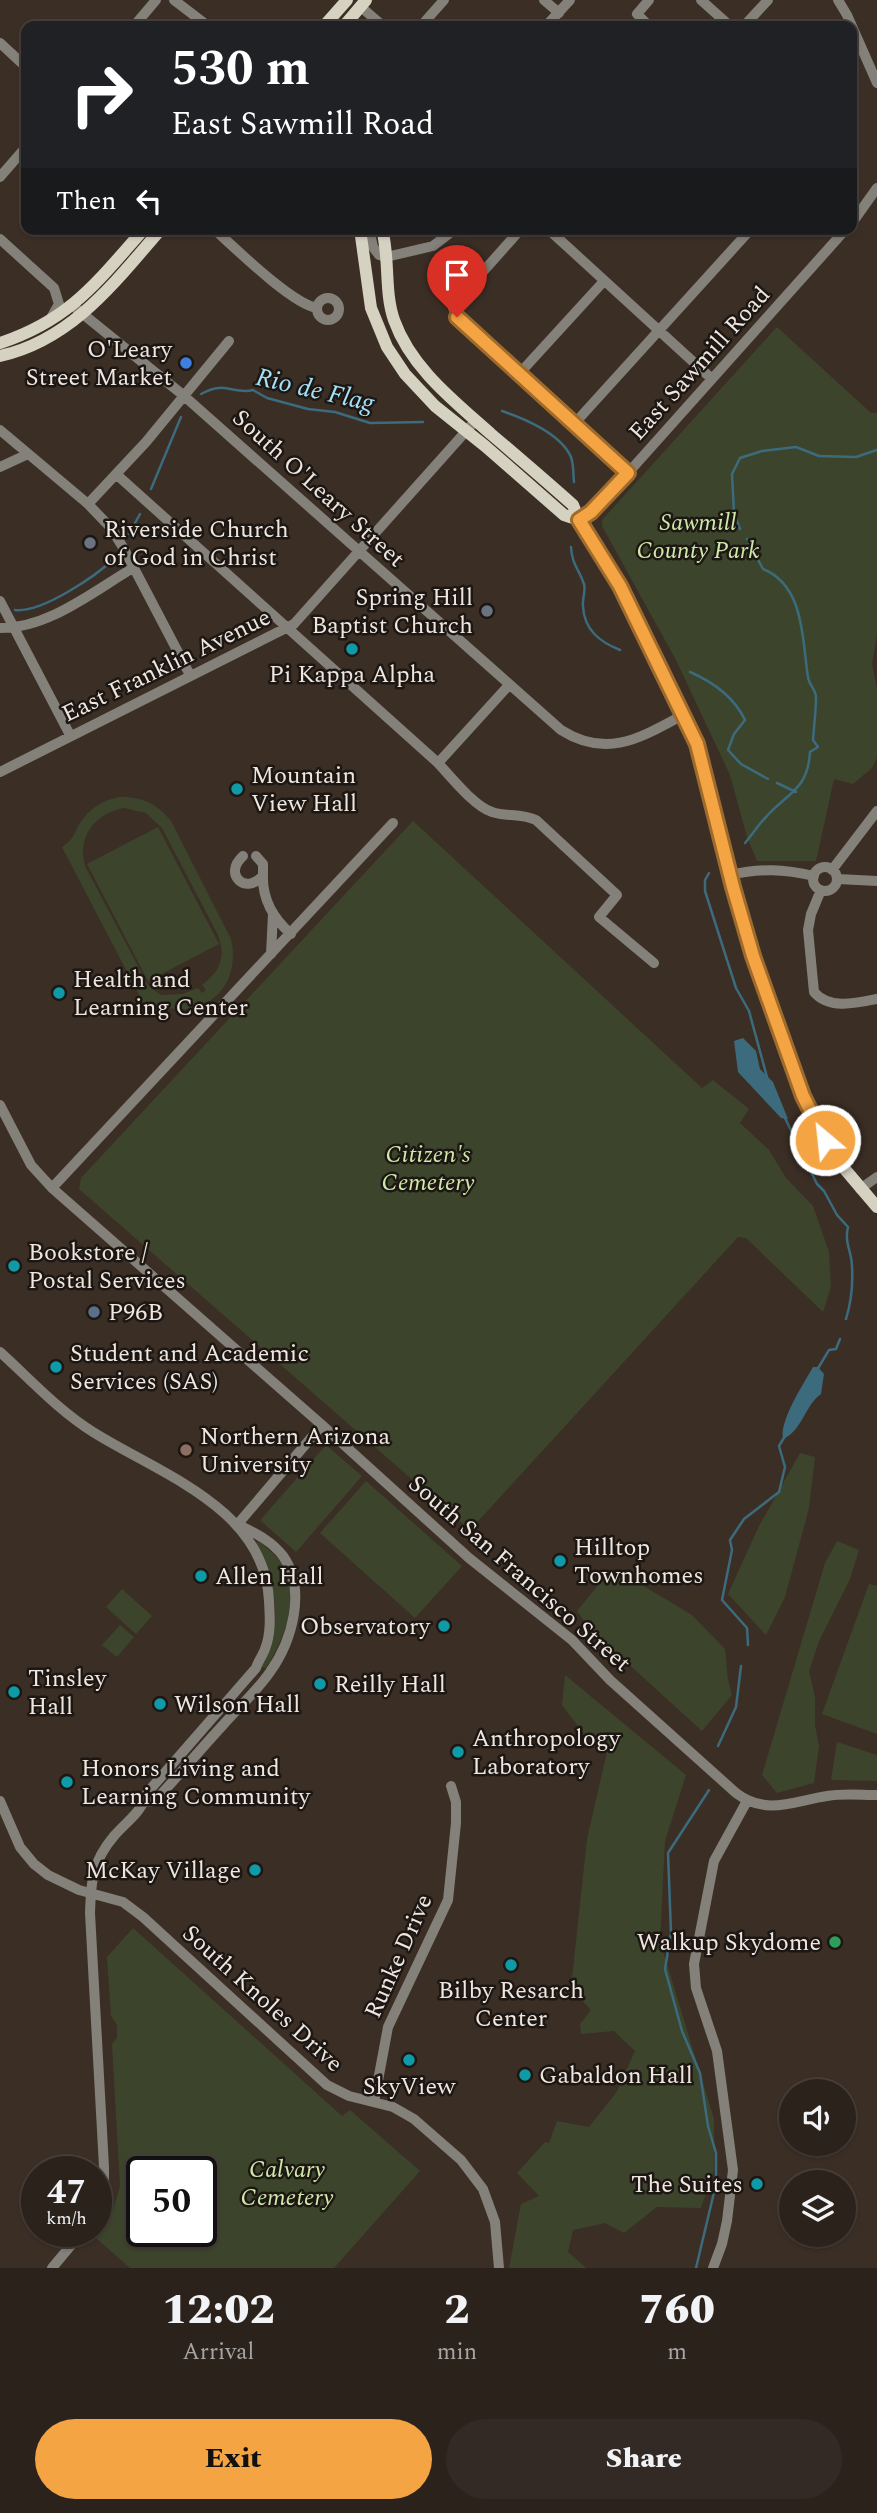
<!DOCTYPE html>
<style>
body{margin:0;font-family:Spectral,serif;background:#342a25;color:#f1f3f6;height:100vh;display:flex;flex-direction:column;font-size:26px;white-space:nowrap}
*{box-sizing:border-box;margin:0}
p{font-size:23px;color:#a6a4a3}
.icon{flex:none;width:38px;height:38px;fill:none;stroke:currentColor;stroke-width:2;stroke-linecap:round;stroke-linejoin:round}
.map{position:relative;height:2268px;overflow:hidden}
.drawer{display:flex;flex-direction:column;background:#2c221c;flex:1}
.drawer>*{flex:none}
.banner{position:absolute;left:21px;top:21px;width:836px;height:214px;border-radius:14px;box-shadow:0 2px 5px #0004,0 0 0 2px #483f3b;background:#202124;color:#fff;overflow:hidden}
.controls{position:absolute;left:779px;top:2079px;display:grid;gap:14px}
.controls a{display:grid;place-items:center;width:77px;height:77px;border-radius:50%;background:#2c221c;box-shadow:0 2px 5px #0004,0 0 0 2px #483f3b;font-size:35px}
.speed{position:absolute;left:21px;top:2156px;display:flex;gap:14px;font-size:35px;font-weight:700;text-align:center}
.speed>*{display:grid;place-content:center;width:91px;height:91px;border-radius:50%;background:#2c221c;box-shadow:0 2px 5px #0004,0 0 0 2px #483f3b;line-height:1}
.speed small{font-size:18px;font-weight:400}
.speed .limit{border:4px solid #111;border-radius:10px;background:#fff;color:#111}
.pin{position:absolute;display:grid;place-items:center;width:60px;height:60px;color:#fff;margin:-72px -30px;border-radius:50% 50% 50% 0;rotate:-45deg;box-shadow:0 0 7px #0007}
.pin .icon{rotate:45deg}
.me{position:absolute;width:77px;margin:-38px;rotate:332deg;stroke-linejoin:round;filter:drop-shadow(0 0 5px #0008)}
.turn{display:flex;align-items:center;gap:24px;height:147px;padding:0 35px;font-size:32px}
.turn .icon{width:91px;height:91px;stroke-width:2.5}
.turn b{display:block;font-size:49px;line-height:60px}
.then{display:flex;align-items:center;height:66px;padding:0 35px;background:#0003;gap:14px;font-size:26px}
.eta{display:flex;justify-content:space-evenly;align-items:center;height:119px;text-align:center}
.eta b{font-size:42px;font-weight:800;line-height:49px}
.action{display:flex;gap:14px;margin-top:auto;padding:14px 35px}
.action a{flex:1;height:80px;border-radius:42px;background:#f4a443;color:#111;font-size:28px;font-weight:800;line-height:80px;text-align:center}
.action a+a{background:#342a25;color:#f1f3f6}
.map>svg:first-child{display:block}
</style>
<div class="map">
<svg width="877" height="2268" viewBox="0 0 877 2268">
<rect width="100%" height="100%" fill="#3b2e25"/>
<!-- green -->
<path fill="#3c452c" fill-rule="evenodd" d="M777,327L871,413H877V635L872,664L877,688V758L872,768L853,784L834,779L816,861H757L747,837L730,775L676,660L602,526V520Z
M119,797C143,797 156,803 171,821L231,939C242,987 204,1022 157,1005L158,1010L149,1014L62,847C72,841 73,836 79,825C87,810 103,800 119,797ZM124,808L146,813L162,828L218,935C226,957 221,971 202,985L206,990L202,993L198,988L183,994L161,995L148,985L85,866C77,837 94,814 124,808Z
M413,821L702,1088L713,1080L749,1109L740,1123L769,1150L786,1178L813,1206L829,1252L831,1287L823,1312L746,1238L738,1237L470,1530L79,1189L81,1178Z
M158,827L219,944L148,981L87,864Z
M326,1445L362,1476L296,1552L261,1521L262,1518Z
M800,1453L815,1457L809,1508L785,1597L766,1635L728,1594L759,1526Z
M366,1481L462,1566L415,1618L320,1533Z
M258,1541C268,1549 279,1557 285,1569C300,1601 283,1641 266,1668L261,1667C283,1625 278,1584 255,1544Z
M837,1541L859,1550L850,1579L819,1641L809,1671L815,1697V1725L819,1746L814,1783L777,1793L762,1775L825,1563Z
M608,1573L632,1579L692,1615L725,1649L728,1680L732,1695L702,1731L590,1629L577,1611Z
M869,1584L877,1586V1734L822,1714Z
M122,1589L152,1616L136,1634L106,1607Z
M120,1625L134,1637L117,1657L102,1645Z
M565,1675L686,1775L665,1841L660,1941L714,2119V2170L701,2208L657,2207L624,2233L605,2223L573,2230L568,2252L586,2268H509L521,2204L539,2196L517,2173L545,2142L549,2143L557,2121L589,2127L616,2093L635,2051L614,2031L581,2034L580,2024L591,2010L571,1988L587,1839L607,1752L584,1734L562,1705Z
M837,1742L877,1755V1781L831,1780Z
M133,1928L342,2116L350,2110L420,2171L334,2268H130L95,2237L113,2210L120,2186L112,2044L117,2038V2025L111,2016L107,1957ZM142,2172H201V2231H142Z"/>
<!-- water -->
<path fill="#3b6b7d" d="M743,1038L756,1051L760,1069L773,1082L788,1119L781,1118L738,1072L734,1041Z
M813,1367H818L824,1374L821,1394C805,1405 802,1431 783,1439C779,1421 804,1383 813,1367Z"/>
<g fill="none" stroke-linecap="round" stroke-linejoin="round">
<!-- stream -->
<path stroke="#3b6b7d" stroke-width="2.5" d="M201,394C226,380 233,395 253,390L267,398L308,409L335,412L370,423L423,422
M502,411C523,418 559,433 570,455C574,461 573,474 574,482
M151,489L181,417
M740,529L734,513L732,474L740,458L762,451L796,447L819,456L856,457L877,450
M129,534L140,514
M571,547C572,565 579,569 584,584C586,591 582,599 583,606C584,630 600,642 620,650
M15,610C42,613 96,576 116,557
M690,672C713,682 734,697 745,720L734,734L728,750L741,764L768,779
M777,783L796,792
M745,843C752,835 758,825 766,817C787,793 808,790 810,752L818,747L813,740C814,726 816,711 816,697C816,690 809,685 808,677C802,640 805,586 763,569L747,539
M709,873L705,880V891L736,988L749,1011L767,1077
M784,1116L817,1184L824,1191L837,1215L848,1227C844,1244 852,1251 852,1267C853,1284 851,1303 846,1319
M817,1370L829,1350L836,1349L840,1339
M748,1645L747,1628L722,1600L732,1550L730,1540L744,1519L779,1492L785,1467L779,1446L785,1436
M718,1746L736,1707L741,1666
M696,2268L716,2184V2153L708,2126L700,2073L682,2031L665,1969L671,1933L668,1853L709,1790"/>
<!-- minor -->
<path stroke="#83817a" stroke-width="10" d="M174,0L208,26
M544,0L559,13
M701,0L730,26
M838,0L847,15L877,83
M361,7L383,26
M134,26L156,0
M421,26L444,0
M546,26L570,0
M649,26L637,14L649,0
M744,26L768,0
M0,43L26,67
M0,177L26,147
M852,223L877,188
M214,229C235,248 292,304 317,308
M369,229L373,247L379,255L386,257L433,246L455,229
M521,229L455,303L453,308L457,317L628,473
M548,229L712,379
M0,239L54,288L59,304L51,318
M317 309a11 11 0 1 1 22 0a11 11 0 1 1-22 0Z
M73,306L183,395L561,730C607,759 640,738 683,715
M519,374L604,281
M574,424L751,229
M0,430L88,504L111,528L124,549L190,675
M0,467L28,454
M116,474L438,763C451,777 474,806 492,812C507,817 520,813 536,820L617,895L599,917L654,963
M88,504L146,442L229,341
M579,520L591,512L628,473L846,229
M0,601L70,735
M0,628C49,628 92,592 133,568
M438,763L509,685
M0,772L294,624L476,420
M243,856C222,875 247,896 263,875V864L256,856
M813 879a12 12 0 1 1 24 0a12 12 0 1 1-24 0Z
M832,870L877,811
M263,875C262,899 273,918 291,934
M730,875C760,868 784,869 814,876
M838,879L877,881
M821,890L811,914L808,930L814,992C829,1010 857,1003 877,999
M271,954L273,914
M0,1105L31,1165L52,1188L322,1425L469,1558L572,1640L610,1680L736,1793C766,1816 794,1801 827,1796C843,1793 861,1795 877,1795
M52,1188L393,823
M860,1189L877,1177
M0,1352C30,1379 59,1411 93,1432C160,1474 265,1508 269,1601C270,1617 271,1634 265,1649C263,1655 258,1661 256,1668L147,1793C143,1811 125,1823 114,1836C92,1862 91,1881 90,1913L104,2167V2187L96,2210
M237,1525L322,1425
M0,1801L20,1847L34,1864L48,1875L79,1890L123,1902L143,1917L327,2085L349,2096L393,2107L414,2119L461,2160L483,2189L495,2222L499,2268
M145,1802L155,1801C178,1776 200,1750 223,1725C238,1708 257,1691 270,1672C292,1641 307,1590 283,1556C272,1541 255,1533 239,1525
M374,2102L388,2027L448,1900L456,1823V1802L451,1786
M52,2268L83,2231
M713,2268L722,2244L727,2221L733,2170L717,2051L696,1988L694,1964L714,1861L747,1801"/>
<!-- major -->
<path stroke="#d6d2c2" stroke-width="12" d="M324,26L347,0
M344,26L366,0
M360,229L371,308L387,347L405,374L435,406L485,446L564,515L579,520
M382,229C390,259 384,291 394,320C411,368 454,401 491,434C518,457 546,481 573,505L579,520L620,586L697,744L733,887L753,956L803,1096L825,1140L843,1167L877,1207
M0,343C70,320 97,282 144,229
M0,356C72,340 115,282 161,229"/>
</g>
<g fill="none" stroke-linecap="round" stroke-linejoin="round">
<!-- route casing -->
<g stroke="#9f6b2c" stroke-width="18">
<path id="route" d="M457,317L628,473L591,512L579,520L620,586L697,744L733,887L753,956L803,1096L825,1140"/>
</g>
<!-- route -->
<use href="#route" stroke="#f4a443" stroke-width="12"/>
</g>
<!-- markers -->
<circle fill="#3f7fe0" stroke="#1d1713" stroke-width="2.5" cx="186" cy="363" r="7"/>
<g fill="#6b7280" stroke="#1d1713" stroke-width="2.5">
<circle cx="90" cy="543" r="7"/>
<circle cx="487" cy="611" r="7"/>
</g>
<g fill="#0f9aa8" stroke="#1d1713" stroke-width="2.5">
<circle cx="352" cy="649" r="7"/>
<circle cx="237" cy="789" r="7"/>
<circle cx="59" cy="993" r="7"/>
<circle cx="14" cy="1266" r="7"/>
<circle cx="56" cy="1367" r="7"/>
<circle cx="560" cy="1561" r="7"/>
<circle cx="201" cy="1576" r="7"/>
<circle cx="444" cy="1626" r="7"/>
<circle cx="320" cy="1684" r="7"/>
<circle cx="14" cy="1692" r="7"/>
<circle cx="160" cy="1704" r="7"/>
<circle cx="458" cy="1752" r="7"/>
<circle cx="67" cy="1782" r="7"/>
<circle cx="255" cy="1870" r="7"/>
<circle cx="511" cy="1965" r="7"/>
<circle cx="409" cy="2060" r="7"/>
<circle cx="525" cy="2075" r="7"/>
<circle cx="757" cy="2184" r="7"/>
</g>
<circle fill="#5c6f8a" stroke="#1d1713" stroke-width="2.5" cx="94" cy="1312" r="7"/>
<circle fill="#8d6e63" stroke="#1d1713" stroke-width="2.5" cx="186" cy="1450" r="7"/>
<circle fill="#2e9e5b" stroke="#1d1713" stroke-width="2.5" cx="835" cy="1942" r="7"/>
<g text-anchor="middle" stroke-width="5" stroke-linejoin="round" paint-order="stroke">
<!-- poi labels -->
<g font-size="24" fill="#efe6e0" stroke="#1d1713" text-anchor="start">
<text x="172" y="357" text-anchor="end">O'Leary<tspan x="172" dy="28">Street Market</tspan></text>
<text x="104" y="537">Riverside Church<tspan x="104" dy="28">of God in Christ</tspan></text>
<text x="473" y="605" text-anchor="end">Spring Hill<tspan x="473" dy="28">Baptist Church</tspan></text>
<text x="352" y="682" text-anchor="middle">Pi Kappa Alpha</text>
<text x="251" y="783">Mountain<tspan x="251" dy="28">View Hall</tspan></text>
<text x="73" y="987">Health and<tspan x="73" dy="28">Learning Center</tspan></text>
<text x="28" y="1260">Bookstore /<tspan x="28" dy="28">Postal Services</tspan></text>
<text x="108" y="1320">P96B</text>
<text x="70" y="1361">Student and Academic<tspan x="70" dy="28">Services (SAS)</tspan></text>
<text x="200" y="1444">Northern Arizona<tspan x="200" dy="28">University</tspan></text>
<text x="574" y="1555">Hilltop<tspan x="574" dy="28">Townhomes</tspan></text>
<text x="215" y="1584">Allen Hall</text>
<text x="430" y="1634" text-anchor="end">Observatory</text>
<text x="28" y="1686">Tinsley<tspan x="28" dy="28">Hall</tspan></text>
<text x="334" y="1692">Reilly Hall</text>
<text x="174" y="1712">Wilson Hall</text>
<text x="472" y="1746">Anthropology<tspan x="472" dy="28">Laboratory</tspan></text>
<text x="81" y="1776">Honors Living and<tspan x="81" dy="28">Learning Community</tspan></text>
<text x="241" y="1878" text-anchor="end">McKay Village</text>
<text x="821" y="1950" text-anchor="end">Walkup Skydome</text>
<text x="511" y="1998" text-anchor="middle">Bilby Resarch<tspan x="511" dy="28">Center</tspan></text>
<text x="539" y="2083">Gabaldon Hall</text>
<text x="409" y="2094" text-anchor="middle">SkyView</text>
<text x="743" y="2192" text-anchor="end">The Suites</text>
</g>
<!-- street labels -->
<g font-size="24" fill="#efe6e0" stroke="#1d1713">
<text transform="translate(699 363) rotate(-48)" y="8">East Sawmill Road</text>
<text transform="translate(319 488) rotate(42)" y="8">South O'Leary Street</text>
<text transform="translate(166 665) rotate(-26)" y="8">East Franklin Avenue</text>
<text transform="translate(520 1573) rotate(41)" y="8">South San Francisco Street</text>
<text transform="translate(398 1956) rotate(-66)" y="8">Runke Drive</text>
<text transform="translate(263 1998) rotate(42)" y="8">South Knoles Drive</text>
</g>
<!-- park labels -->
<g font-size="24" font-style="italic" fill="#cfe9a8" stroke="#1d1713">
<text x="698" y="530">Sawmill<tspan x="698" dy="28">County Park</tspan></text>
<text x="428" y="1162">Citizen's<tspan x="428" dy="28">Cemetery</tspan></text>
<text x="287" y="2177">Calvary<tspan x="287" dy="28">Cemetery</tspan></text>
</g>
<!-- water labels -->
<g font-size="26" font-style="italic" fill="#a3e2fa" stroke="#1d1713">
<text transform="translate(315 389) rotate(13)" y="9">Rio de Flag</text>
</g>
</g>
</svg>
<div class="controls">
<a><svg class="icon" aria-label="sound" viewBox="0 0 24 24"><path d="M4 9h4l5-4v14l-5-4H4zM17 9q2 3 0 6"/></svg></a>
<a><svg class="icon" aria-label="layers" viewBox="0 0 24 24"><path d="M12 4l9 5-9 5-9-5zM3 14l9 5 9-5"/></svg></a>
</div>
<div class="speed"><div>47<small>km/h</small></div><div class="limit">50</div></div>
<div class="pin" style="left:457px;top:317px;background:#d93025"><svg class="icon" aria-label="arrive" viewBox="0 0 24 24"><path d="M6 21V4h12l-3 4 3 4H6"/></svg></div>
<svg class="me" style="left:825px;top:1140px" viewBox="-20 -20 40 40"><circle r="17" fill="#f4a443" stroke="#fff" stroke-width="3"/><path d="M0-11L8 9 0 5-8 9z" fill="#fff"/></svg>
<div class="banner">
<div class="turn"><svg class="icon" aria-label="right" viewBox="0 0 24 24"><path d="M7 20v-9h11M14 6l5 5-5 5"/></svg><div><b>530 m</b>East Sawmill Road</div></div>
<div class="then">Then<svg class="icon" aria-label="left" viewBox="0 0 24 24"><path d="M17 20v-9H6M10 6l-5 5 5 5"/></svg></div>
</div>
</div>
<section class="drawer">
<div class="eta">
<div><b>12:02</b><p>Arrival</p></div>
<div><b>2</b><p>min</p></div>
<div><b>760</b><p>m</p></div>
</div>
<div class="action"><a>Exit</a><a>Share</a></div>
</section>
